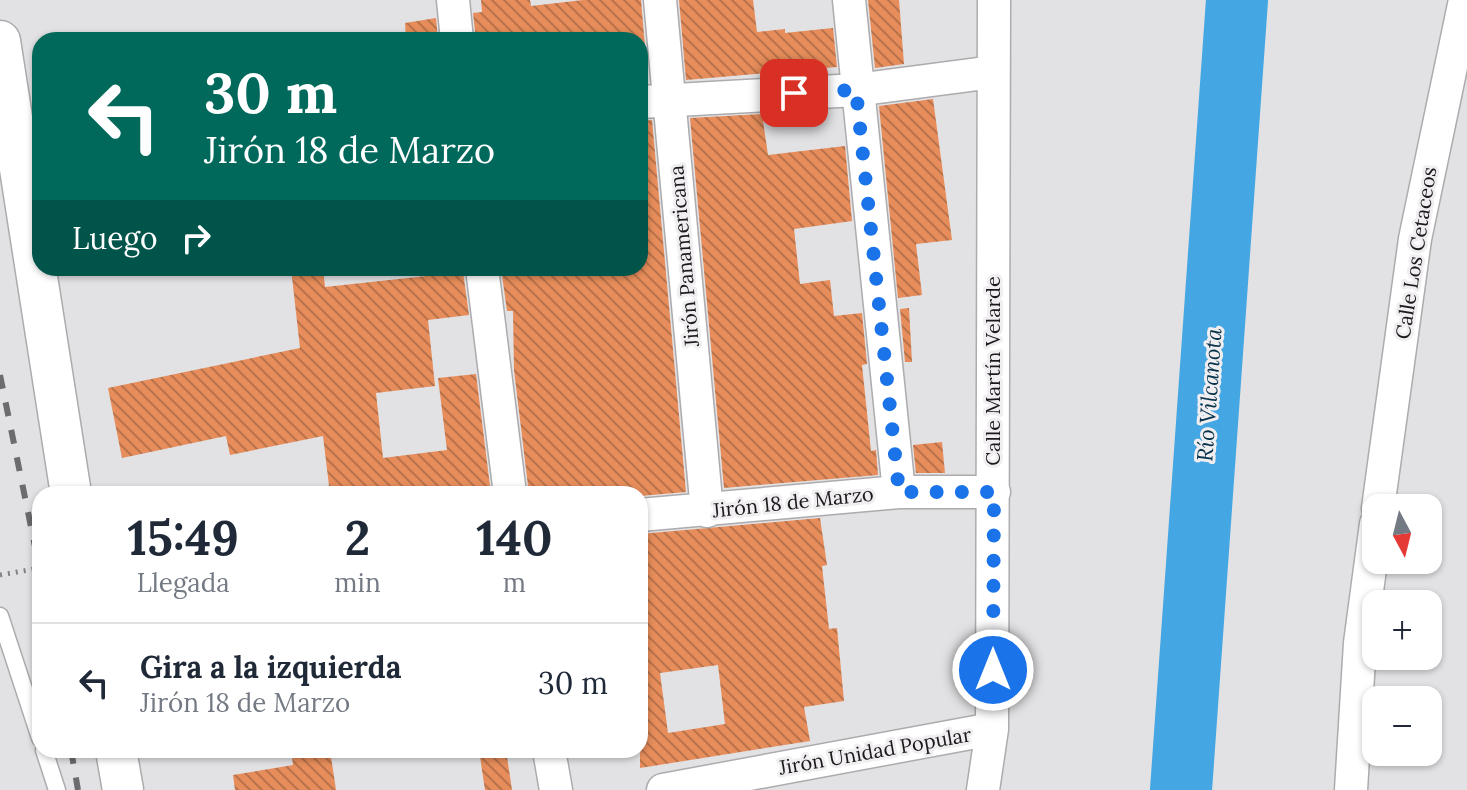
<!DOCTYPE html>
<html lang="es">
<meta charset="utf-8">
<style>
body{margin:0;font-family:Lora,serif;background:#f6f6f7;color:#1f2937;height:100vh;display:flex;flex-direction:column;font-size:30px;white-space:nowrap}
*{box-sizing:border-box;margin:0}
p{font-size:26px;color:#747a83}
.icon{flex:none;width:44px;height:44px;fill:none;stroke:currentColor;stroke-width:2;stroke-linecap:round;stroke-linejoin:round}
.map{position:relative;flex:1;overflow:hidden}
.side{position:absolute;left:32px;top:486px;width:616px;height:272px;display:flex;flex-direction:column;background:#fff;border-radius:24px;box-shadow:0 2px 6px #0004}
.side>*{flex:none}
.hud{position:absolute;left:32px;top:32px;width:616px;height:244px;border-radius:24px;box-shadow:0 2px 6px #0004;background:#00695c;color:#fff;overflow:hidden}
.needle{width:52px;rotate:173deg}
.controls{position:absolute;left:1362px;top:494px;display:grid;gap:16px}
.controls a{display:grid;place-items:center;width:80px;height:80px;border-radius:16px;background:#fff;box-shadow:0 2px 6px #0004;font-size:40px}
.pin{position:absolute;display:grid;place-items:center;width:68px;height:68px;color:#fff;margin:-34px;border-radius:16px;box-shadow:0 4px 12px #0006}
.me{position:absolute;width:88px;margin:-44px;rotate:0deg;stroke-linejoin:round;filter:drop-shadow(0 0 6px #0008)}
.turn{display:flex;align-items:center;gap:28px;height:168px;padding:0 40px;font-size:36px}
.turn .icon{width:104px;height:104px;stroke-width:2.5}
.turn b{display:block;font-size:56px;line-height:68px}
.then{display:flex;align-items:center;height:76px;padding:0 40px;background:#0003;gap:16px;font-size:30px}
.eta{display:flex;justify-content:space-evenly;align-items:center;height:136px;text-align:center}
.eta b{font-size:48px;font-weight:700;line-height:56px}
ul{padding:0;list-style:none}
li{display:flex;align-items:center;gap:24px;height:120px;padding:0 40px;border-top:2px solid #e0e1e3}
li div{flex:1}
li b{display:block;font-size:30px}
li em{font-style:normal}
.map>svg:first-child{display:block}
</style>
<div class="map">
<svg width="1467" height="790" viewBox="0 0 1467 790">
<defs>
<pattern id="building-back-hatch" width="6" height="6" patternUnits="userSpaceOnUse" patternTransform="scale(2)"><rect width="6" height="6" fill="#e68d5b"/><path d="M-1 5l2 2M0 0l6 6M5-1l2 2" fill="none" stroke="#ba724a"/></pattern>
</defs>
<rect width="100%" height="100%" fill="#e2e1e3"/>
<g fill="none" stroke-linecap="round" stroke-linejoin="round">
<!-- river -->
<path stroke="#44a7e3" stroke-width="62" d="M1181,790L1237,0"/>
</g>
<!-- building -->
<path fill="url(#building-back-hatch)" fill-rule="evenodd" d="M481,0H530L531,6L583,0H641L648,82L640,83V40H476L473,13L482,12Z
M679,0H753L757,32L785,29V33L833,28L837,67L686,80Z
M868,0H899L904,64L875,68Z
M436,18L438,40H406L405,23Z
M933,99L952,240L916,244L922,295L898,298L879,106Z
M762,114L768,155L845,146L852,221L794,229L800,284L830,280L834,316L862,313L867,364L862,365L871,451L876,450L878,475L724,488L690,118Z
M652,120L686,492L640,496L529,494L514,370L513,311H507L501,268H640V121Z
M291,268H323L325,287L463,272L469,315L428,320L435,386L376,393L383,458L447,450L438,378L476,374L491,494H330L323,436L230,455L226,436L122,458L108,388L300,348Z
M909,308L912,362H905L900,309Z
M942,442L945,473H916L913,445Z
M820,518L827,565L822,566L829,629L837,628L844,701L804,707L810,741L640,768V534ZM718,665L725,724L668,733L660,673Z
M291,750H330L336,790H235L233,775L293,765Z
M479,750H506L512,790H485Z"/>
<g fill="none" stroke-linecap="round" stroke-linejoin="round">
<!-- service casing -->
<g stroke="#adabae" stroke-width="19">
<path id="service" d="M0,616L40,738
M44,750L57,790"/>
</g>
<!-- minor casing -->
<g stroke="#adabae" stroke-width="35">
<path id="minor" d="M453,0L457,40
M660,0L707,511
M849,0L899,492
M640,102L856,90L993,72
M482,268L510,494
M1378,508L1415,239L1465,0
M640,515L899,492H994
M549,750L556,790
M663,790L992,729
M983,790L992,729L994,0
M1351,790L1360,643L1376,524"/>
</g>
<!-- tertiary casing -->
<g stroke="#adabae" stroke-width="43">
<path id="tertiary" d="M0,41L71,494
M116,750L123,790"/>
</g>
<!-- path -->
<path stroke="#828183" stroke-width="5" stroke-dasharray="2 6" stroke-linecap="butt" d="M0,575L40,568"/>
<!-- service -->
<use href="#service" stroke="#fff" stroke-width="16"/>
<!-- minor -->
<use href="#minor" stroke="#fff" stroke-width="32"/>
<!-- tertiary -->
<use href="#tertiary" stroke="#fff" stroke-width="40"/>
<!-- rail -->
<path stroke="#6c6b6d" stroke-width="6" stroke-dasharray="14 14" stroke-linecap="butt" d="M0,375L40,571
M71,750L78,790"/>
</g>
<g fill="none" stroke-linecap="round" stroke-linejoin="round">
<!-- route -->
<path stroke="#1a73e8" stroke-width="14" stroke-dasharray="0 25.2" d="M794,93L856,90L899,492H994L993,670"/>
</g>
<g text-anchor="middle" stroke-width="6" stroke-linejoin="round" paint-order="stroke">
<!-- street labels -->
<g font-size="20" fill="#1b1a1b" stroke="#f0eef0">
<text transform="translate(1416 253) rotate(-81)" y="7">Calle Los Cetaceos</text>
<text transform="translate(684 256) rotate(-95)" y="7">Jirón Panamericana</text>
<text transform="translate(993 371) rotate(-90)" y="7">Calle Martín Velarde</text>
<text transform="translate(793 502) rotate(-6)" y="7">Jirón 18 de Marzo</text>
<text transform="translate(875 751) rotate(-10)" y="7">Jirón Unidad Popular</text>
</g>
<!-- water labels -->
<g font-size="22" font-style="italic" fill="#06324a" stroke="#f0eef0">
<text transform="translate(1209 395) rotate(-86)" y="8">Río Vilcanota</text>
</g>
</g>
</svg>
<div class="controls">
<a><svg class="needle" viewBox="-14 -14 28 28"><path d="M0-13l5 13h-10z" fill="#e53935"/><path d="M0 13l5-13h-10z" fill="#747a83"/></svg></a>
<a>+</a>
<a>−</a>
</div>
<div class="pin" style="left:794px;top:93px;background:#d93025"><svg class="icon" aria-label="arrive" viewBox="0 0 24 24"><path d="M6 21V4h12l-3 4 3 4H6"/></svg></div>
<svg class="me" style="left:993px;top:670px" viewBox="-20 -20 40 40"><circle r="17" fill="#1a73e8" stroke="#fff" stroke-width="3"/><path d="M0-11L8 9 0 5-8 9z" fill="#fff"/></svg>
<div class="hud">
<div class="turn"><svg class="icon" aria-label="left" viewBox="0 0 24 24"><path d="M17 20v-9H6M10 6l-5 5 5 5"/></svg><div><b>30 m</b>Jirón 18 de Marzo</div></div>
<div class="then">Luego<svg class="icon" aria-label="right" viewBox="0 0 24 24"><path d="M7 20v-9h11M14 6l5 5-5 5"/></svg></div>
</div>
<section class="side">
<div class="eta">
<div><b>15:49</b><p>Llegada</p></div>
<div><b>2</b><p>min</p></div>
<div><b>140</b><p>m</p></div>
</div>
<ul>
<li><svg class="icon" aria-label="left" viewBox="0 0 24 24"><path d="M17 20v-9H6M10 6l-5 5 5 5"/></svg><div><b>Gira a la izquierda</b><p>Jirón 18 de Marzo</p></div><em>30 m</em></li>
</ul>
</section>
</div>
